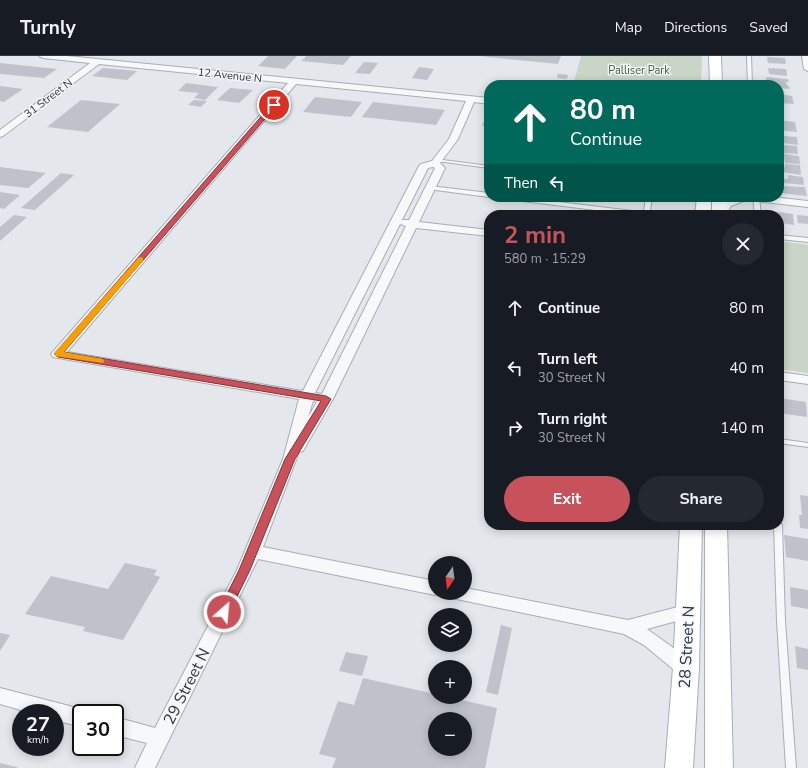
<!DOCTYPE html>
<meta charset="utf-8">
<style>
body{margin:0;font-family:"Nunito Sans",sans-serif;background:#242831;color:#f1f3f6;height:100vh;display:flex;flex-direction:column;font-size:15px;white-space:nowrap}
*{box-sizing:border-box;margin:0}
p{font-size:13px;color:#9ea1a6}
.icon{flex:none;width:22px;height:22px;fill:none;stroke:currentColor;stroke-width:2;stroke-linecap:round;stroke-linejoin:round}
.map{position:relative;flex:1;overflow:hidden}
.side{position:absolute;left:484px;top:154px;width:300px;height:320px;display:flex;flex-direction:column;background:#171b24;border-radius:16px;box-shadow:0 2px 10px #0003}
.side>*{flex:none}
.hud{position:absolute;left:484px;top:24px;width:300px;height:122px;border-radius:16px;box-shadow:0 2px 10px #0003;background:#00695c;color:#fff;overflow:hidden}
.needle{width:26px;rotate:194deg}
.tools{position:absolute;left:428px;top:500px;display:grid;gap:8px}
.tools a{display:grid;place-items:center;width:44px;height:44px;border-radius:50%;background:#171b24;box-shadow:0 2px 10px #0003;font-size:20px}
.speed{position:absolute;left:12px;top:648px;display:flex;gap:8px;font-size:20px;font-weight:700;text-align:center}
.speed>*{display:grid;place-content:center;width:52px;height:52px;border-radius:50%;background:#171b24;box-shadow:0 2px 10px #0003;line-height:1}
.speed small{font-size:10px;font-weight:400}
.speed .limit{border:2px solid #111;border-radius:6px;background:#fff;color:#111}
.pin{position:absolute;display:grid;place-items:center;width:34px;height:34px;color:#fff;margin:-17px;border:2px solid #fff;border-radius:50%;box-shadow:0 1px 4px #0007}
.me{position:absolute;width:44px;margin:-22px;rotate:27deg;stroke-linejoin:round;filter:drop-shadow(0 0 3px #0008)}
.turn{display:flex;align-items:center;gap:14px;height:84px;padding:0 20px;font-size:18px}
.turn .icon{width:52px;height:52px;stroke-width:2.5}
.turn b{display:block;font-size:28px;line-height:34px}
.then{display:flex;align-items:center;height:38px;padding:0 20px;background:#0003;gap:8px;font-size:15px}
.round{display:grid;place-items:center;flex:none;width:42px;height:42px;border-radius:21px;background:#242831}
.overview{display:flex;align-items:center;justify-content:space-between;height:68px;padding:0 20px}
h1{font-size:24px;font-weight:700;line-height:30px;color:#c8525b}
.button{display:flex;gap:8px;margin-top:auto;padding:8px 20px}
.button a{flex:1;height:46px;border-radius:24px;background:#c8525b;color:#fff;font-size:16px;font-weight:700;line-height:46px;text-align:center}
.button a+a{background:#242831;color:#f1f3f6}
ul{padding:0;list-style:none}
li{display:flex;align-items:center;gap:12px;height:60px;padding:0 20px}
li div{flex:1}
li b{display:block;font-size:15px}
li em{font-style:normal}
header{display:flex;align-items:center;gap:24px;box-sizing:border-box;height:56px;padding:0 20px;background:#171b24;border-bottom:1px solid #363941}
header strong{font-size:19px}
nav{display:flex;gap:22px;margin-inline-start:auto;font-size:14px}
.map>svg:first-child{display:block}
</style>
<header>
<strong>Turnly</strong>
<nav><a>Map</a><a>Directions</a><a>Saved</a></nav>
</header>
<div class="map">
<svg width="808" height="712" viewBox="0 0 808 712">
<rect width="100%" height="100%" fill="#e4e7eb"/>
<!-- green -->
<path fill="#c9d5c6" d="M581,0H702L701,29H573Z
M779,185L808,189V317L779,313Z"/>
<!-- building -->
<path fill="#bfc2cb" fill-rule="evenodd" d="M268,0H297L285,13L258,10Z
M306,0H351L343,9L301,5Z
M479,0H561L558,8Z
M767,1L785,2L786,8L768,7Z
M364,6L378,7L370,18L355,17Z
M0,7L57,13L44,22L0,18Z
M419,11L434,13L427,24L412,22Z
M103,12L137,15L127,24L92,20Z
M768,12L786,13L787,20L769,18Z
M558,18L568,19L567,23L557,22Z
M766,21L788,23L789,26H786L787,29L789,30L790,33L779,32V29H767V28H769L768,24H766Z
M525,26L550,28V29H523Z
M186,27L218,31L205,44L194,42L199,37L178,35Z
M0,30L23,33L4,46L0,45Z
M230,32L253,34L239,47L217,44Z
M779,38L792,40L794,48L779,47Z
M315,41L362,46L351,61L303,56Z
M81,44L120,48L88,76L47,71Z
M194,44L207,45L201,51L188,49Z
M373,46L445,54L436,69L362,61Z
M487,59L489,60V71L482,70Z
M779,64L795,66L797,76L779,74Z
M783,80L797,81L798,89L783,87Z
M783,89L797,90L798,98L784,97Z
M784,98L799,100L800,108L785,107Z
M785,108L800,109L801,119L782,116V111H785Z
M0,111L46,117L28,132L0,129Z
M61,117L74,119L35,154L21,152Z
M788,119L803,121L804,129L784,127V123H788Z
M779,130L805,131L807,140L779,137Z
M0,136L20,139L4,153L0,152Z
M772,155L793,158L794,169L782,167L781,165L779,164V159H762V157H772Z
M14,159L27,161L0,185V171Z
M797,159L808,160V168L798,167Z
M779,342L806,346L807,361L779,357Z
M800,439L808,440V473L800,472L799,459H802Z
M784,479L808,483V505L786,501Z
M125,507L157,514L154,519L160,521L123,584L83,575L85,571L25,558L51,520L108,533Z
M790,531L808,534V553L791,550Z
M501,569L512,572L498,639L486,636Z
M0,577L10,579L0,595Z
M795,590L808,593V614L797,612Z
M346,596L368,600L362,620L339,615Z
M363,622L435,638V641H448L497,652L485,712H332L336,702L319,698L338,645L354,649ZM435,663H465V693H435Z
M0,707L17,711V712H0Z"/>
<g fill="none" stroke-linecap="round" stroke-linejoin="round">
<!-- lane casing -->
<g stroke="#a9adb5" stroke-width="2">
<path id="lane" d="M747,0H751L752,29H748Z
M435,103L489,110V112L437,105H435Z
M430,130L489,137V141L428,133L427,132Z
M502,141H517L641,156L644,155L646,141H652L650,155L648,158L636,159L505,143Z
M753,141H759L761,159H755Z
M779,179L808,182V186L779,183Z
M779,383L808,387V391L779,387Z
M779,466L782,469L785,565L796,712H786L777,565L774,469H779Z"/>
</g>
<!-- street casing -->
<g stroke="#a9adb5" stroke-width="2">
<path id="street" d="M39,0H67L489,42V48L474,46L458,83L440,107L445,112L419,166L489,174V180L416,172L333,343L303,395L299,396L263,491L435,525V537H440L435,539L258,503L155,712H135L147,687L115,679V661L155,672L237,514L283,403L299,343L58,302L53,301L51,298L288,27L99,8L3,80L0,81V74L90,7L43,2ZM296,28L466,45L449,83L432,105L421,108L419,110L303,335L67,296ZM433,111L435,112L409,164H402L428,112ZM400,168L406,170L322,338L315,337ZM313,345L317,346L308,361Z
M802,0H808V15L804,13Z
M736,141H772L808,145V151L746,144L731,150L726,159H716L723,146Z
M779,316L808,320V328L779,324Z
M465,532L628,564L689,548L695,550L698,555L695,560L647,573L693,606L695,612L693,618L686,620L679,618L644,589L624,578L452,542L449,537H465Z
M0,632L81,653L88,657H81V671L55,664V657H31L0,648Z"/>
</g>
<!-- secondary casing -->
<g stroke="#a9adb5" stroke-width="2">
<path id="secondary" d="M709,0H721L722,29H710Z
M697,141H711V159H695Z
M712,141H726L728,159H712Z
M680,469H702L699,612L693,712H665L673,612Z
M705,469H727L733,712H705Z"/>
</g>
<!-- lane -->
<use href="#lane" fill="#f7f8fa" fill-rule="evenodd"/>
<!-- street -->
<use href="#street" fill="#f7f8fa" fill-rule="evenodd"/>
<!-- secondary -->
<use href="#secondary" fill="#fff" fill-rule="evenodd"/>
</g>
<!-- route -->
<path fill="#c8525b" stroke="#82353b" d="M272,48L277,49L64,296L326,340L331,343L295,403L250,514L228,559L224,561L220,559L218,556L239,514L285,403L321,345L58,301L54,298Z"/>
<!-- slow -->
<path fill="#f59e0b" d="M140,201L143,202V205L64,296L103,303L104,305L103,307L55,300L54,298L55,296L138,202Z"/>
<g text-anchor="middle" stroke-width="3" stroke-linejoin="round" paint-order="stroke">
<!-- far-park labels -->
<g font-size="11" fill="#3f5e3b" stroke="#f4f6f9">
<text x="639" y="18">Palliser Park</text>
</g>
<!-- far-street labels -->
<g font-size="11" fill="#2d3343" stroke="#f4f6f9">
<text transform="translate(230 19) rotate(6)" y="4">12 Avenue N</text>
<text transform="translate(48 42) rotate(-37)" y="4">31 Street N</text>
</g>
<!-- near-street labels -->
<g font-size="16" fill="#2d3343" stroke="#f4f6f9">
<text transform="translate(686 591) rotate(-87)" y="6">28 Street N</text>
<text transform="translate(186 630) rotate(-63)" y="6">29 Street N</text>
</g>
</g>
</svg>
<div class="tools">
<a><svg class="needle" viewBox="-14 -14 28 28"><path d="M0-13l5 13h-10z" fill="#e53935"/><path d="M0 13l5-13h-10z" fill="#9ea1a6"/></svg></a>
<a><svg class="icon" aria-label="layers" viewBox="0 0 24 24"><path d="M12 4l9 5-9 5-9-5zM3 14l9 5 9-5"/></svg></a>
<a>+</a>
<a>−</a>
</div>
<div class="speed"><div>27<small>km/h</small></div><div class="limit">30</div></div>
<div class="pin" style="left:274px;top:49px;background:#d93025"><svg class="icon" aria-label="arrive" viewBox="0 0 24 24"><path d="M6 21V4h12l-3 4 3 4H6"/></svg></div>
<svg class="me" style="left:224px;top:556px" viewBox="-20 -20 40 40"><circle r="17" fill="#c8525b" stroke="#fff" stroke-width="3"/><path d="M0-11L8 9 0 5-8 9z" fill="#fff"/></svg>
<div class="hud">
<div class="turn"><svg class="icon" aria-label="ahead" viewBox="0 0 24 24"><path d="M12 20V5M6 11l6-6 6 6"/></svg><div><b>80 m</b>Continue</div></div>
<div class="then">Then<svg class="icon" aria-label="left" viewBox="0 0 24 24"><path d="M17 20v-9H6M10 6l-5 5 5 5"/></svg></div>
</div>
<section class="side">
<div class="overview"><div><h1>2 min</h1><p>580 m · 15:29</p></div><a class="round"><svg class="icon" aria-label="close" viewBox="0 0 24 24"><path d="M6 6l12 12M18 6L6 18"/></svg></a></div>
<ul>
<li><svg class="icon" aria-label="ahead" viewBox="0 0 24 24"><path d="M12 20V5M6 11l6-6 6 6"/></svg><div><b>Continue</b></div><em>80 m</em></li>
<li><svg class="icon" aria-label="left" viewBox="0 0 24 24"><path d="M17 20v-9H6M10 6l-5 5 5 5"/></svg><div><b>Turn left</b><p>30 Street N</p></div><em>40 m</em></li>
<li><svg class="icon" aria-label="right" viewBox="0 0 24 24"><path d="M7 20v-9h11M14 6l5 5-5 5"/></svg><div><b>Turn right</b><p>30 Street N</p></div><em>140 m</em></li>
</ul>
<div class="button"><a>Exit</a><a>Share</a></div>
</section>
</div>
